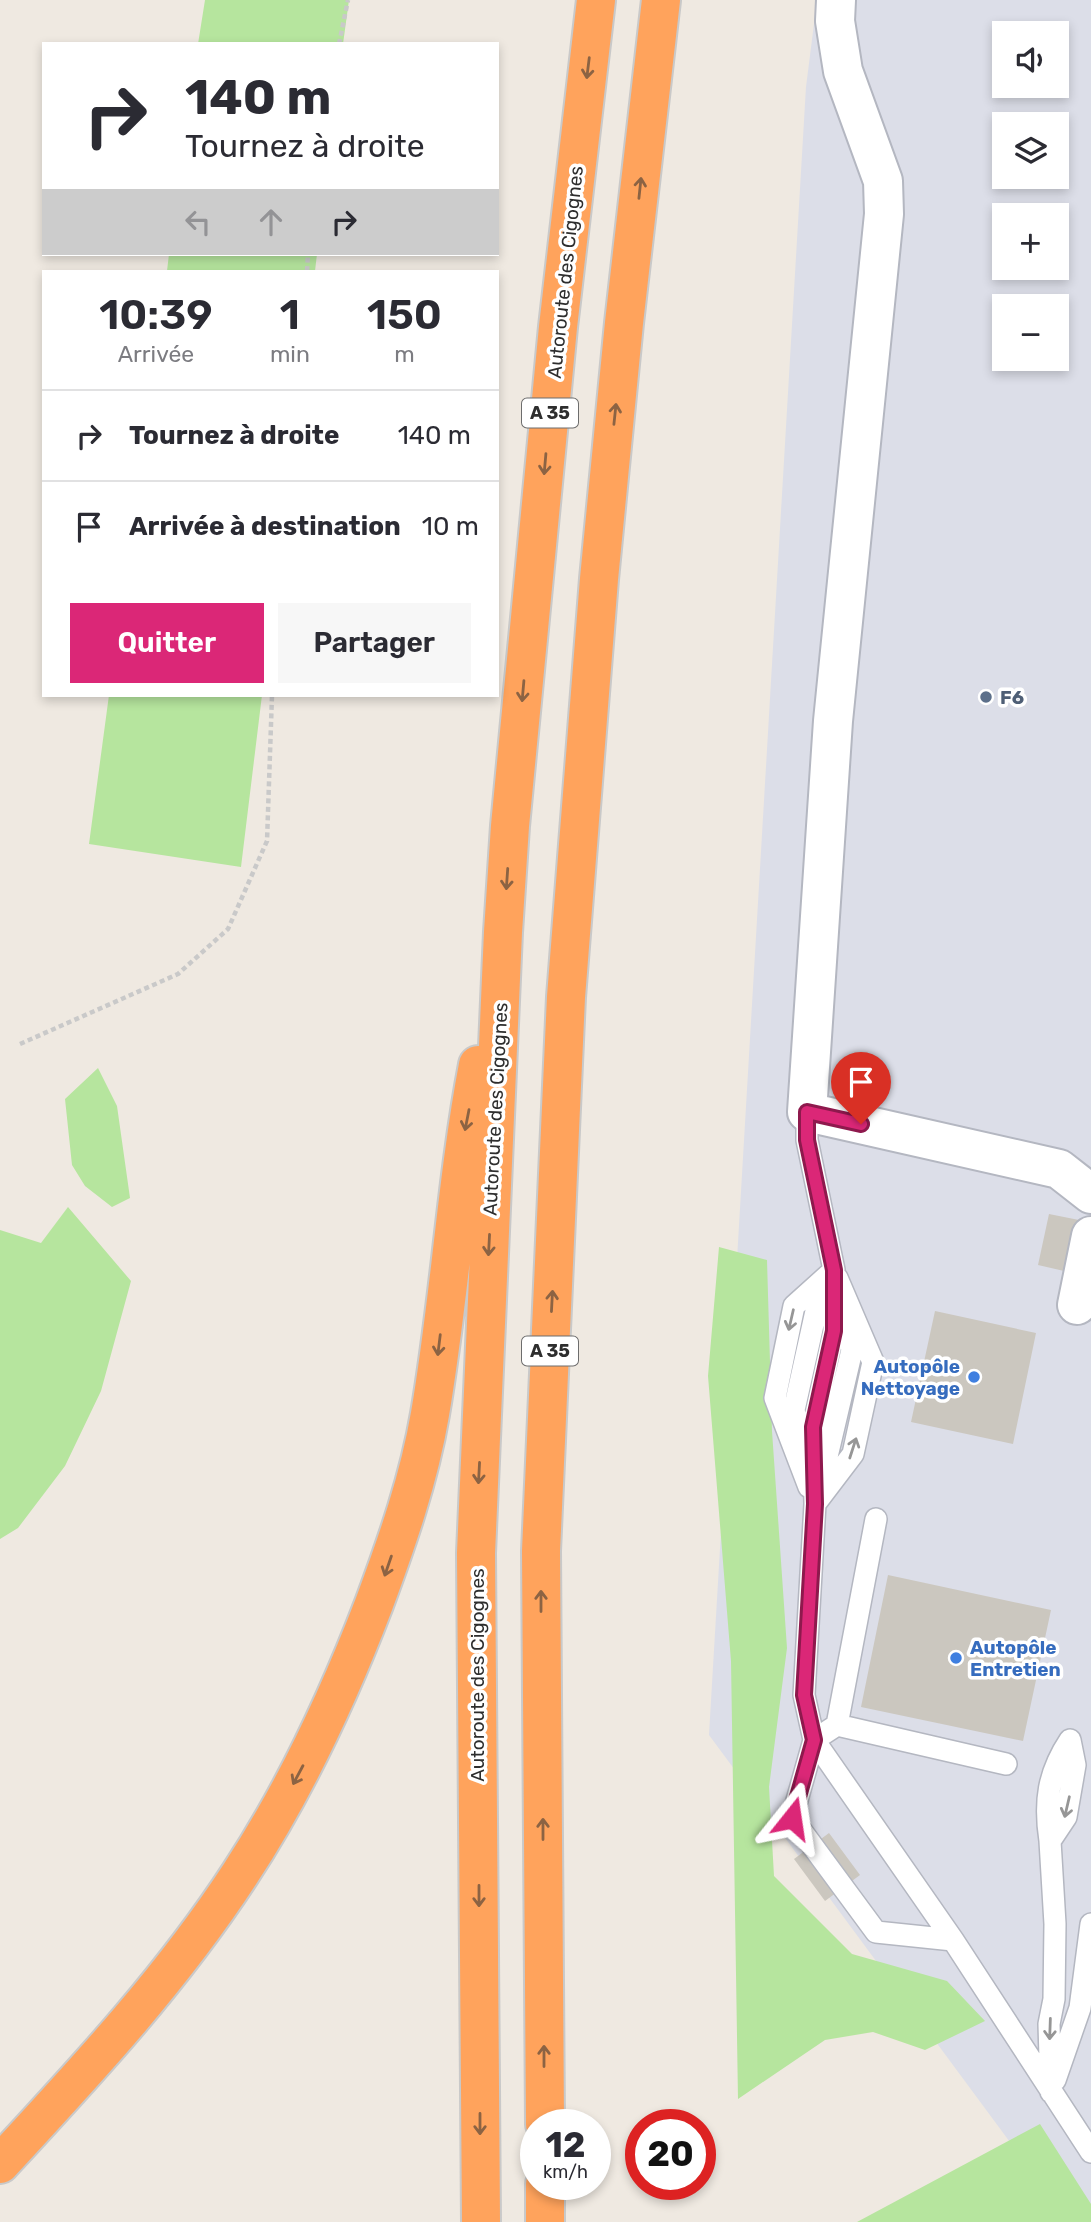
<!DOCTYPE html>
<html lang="fr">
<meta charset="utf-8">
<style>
body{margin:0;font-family:Rubik,sans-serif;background:#f7f7f7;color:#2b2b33;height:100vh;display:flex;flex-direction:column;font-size:26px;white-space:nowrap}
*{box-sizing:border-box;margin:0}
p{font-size:23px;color:#7c7c81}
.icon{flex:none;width:38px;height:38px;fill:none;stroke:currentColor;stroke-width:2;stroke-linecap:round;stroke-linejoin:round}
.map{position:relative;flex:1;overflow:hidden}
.sheet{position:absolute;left:42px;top:270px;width:457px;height:427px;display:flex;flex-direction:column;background:#fff;border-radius:0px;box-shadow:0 4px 10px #0003}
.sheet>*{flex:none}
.banner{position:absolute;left:42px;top:42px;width:457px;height:214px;border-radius:0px;box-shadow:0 4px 10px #0003;background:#fff;color:#2b2b33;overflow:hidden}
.fabs{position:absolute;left:992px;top:21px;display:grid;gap:14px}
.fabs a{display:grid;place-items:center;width:77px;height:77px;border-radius:0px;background:#fff;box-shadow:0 4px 10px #0003;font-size:35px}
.speed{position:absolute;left:520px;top:2109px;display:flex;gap:14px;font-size:35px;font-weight:700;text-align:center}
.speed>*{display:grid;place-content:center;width:91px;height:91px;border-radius:50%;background:#fff;box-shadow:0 4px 10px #0003;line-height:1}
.speed small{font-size:18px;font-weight:400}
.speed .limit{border:10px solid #d22;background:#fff;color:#111}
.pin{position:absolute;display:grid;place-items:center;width:60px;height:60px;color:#fff;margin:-72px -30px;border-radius:50% 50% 50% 0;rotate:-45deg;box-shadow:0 0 7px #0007}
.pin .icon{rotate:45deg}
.me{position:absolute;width:77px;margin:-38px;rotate:15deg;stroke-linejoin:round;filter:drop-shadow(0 0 5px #0008)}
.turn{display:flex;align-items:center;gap:24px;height:147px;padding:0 28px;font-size:32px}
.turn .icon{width:91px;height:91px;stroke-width:2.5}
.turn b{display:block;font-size:49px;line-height:60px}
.lanes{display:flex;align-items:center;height:66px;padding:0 28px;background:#0003;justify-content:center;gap:35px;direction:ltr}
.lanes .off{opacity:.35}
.eta{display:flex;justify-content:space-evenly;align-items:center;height:119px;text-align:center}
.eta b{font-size:42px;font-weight:600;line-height:49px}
.action{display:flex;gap:14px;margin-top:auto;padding:14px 28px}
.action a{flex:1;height:80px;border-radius:0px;background:#db2777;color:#fff;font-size:28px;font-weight:600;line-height:80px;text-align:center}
.action a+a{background:#f7f7f7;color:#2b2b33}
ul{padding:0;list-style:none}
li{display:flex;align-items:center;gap:21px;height:91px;padding:0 28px;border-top:2px solid #e1e1e2}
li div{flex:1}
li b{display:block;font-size:26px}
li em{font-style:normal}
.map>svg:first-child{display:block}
</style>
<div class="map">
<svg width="1091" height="2222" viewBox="0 0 1091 2222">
<rect width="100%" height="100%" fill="#efe9e1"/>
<!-- airport -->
<path fill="#dcdee8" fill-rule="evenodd" d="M817,0H1091V2222H1069L709,1735L806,87ZM1004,33H1057V86H1004ZM1004,124H1057V177H1004ZM1004,215H1057V268H1004ZM1004,306H1057V359H1004Z"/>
<!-- green -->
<path fill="#b6e59e" d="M205,0H349L343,44H198Z
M169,254H317L315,271H167Z
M109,695H262L241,867L89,844Z
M98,1068L117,1106L130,1198L112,1207L85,1186L72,1165L65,1099Z
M68,1207L131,1281L101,1391L65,1466L18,1528L0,1539V1230L41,1243Z
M719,1247L767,1260L772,1431L787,1648L769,1787L774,1876L852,1954L947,1981L985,2021L925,2050L873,2032L825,2040L738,2099L731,1661L708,1376Z
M1040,2124L1091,2204V2222H857Z"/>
<!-- building -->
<path fill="#cbc7bf" d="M1049,1214L1089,1222L1077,1274L1038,1265Z
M935,1311L1036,1333L1013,1444L911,1422Z
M888,1575L1051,1610L1023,1741L861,1707Z
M829,1833L860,1875L825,1901L794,1859Z"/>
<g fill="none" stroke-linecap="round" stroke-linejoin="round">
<!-- service casing -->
<g stroke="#b4b7c1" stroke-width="24">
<path id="service" d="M807,1112V1140L834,1270V1331L813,1427L815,1504L804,1695L814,1740L953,1940L1091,2152
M800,1436L794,1410L816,1311L830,1278
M821,1482L852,1350L846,1323
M809,1487L775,1398L794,1306L834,1270
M815,1504L853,1454L873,1362L837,1278
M837,1725L876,1519
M1050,1841C1044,1802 1048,1773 1070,1740
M953,1940L876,1932L792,1818L814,1740L837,1725L1006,1764
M1055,2080L1080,2008L1091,1924
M1051,2092L1049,2024L1054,1999L1055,1924L1050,1841L1066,1817L1075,1765L1070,1740"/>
</g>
<!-- minor casing -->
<g stroke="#b4b7c1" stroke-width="42">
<path id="minor" d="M836,0L835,21L843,71L883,181L884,214L833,721L807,1112L1059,1169L1091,1194
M1077,1305L1091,1236"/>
</g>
<!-- motorway casing -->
<g stroke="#c9c9c9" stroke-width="42">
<path id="motorway" d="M545,2124L541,1551L566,997L599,579L624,323L661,0
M0,2164C85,2072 171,1980 240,1874C296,1789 338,1698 374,1604C397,1542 419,1479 430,1414C450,1298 456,1181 478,1065
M545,2184V2222
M481,2222L476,1553L503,932L510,826L558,327L596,0"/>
</g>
<!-- path -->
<path stroke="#c9c9c9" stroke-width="4.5" stroke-dasharray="5 3.5" stroke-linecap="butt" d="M339,44L348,0
M307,271L308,254
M20,1044L178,974L228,929L267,841L272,695"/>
<!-- service -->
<use href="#service" stroke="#fff" stroke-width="21"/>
<!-- minor -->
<use href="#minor" stroke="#fff" stroke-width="38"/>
<!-- motorway -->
<use href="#motorway" stroke="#ffa35c" stroke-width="38"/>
</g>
<!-- one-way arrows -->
<defs><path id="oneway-shaft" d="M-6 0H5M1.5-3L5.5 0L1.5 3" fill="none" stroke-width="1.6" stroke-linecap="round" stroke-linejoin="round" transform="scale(1.75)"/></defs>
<g stroke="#8c6343">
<use href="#oneway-shaft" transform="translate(588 68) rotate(97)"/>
<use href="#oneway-shaft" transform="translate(640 188) rotate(-84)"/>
<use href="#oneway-shaft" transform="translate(615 414) rotate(-84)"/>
<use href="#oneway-shaft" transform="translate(545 464) rotate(95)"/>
<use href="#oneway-shaft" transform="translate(523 691) rotate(95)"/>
<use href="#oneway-shaft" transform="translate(507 879) rotate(94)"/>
<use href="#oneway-shaft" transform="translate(467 1120) rotate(101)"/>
<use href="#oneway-shaft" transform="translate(489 1245) rotate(93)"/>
<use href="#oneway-shaft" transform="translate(552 1301) rotate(-87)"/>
<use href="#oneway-shaft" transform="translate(439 1345) rotate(97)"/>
<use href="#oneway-shaft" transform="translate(479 1473) rotate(93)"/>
<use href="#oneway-shaft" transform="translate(388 1566) rotate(109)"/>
<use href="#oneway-shaft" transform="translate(541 1601) rotate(-90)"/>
<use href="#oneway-shaft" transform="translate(298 1775) rotate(118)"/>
<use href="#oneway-shaft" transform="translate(543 1829) rotate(-90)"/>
<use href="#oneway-shaft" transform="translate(479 1896) rotate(90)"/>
<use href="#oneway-shaft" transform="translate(544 2056) rotate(-90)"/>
<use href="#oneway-shaft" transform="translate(480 2124) rotate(90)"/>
</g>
<g stroke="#969696">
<use href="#oneway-shaft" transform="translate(791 1320) rotate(103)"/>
<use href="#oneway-shaft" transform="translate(853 1448) rotate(-72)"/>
<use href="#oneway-shaft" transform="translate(1067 1807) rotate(103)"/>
<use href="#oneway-shaft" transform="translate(1050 2029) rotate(92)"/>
</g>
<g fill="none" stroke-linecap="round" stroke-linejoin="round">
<!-- route casing -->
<g stroke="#8e194d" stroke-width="18">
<path id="route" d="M792,1818L814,1740L804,1695L815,1504L813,1427L834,1331V1270L807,1140V1112L861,1124"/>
</g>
<!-- route -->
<use href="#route" stroke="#db2777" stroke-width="12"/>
</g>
<!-- markers -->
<circle fill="#5c6f8a" stroke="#fff" stroke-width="2.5" cx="986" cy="697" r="7"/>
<g fill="#3f7fe0" stroke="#fff" stroke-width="2.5">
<circle cx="974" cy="1377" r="7"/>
<circle cx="956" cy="1658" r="7"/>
</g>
<g text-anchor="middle" stroke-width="7" stroke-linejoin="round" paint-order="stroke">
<!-- shield labels -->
<g fill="#fff" stroke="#6d6d6d" stroke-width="2">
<rect x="522" y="398.5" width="56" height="29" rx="5"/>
<rect x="522" y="1336.5" width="56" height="29" rx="5"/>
</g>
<g font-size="18" font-weight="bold" fill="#2e2e2e">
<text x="550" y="419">A 35</text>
<text x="550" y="1357">A 35</text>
</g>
<!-- street labels -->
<g font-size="19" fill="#2e2e2e" stroke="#fff">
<text transform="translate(565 272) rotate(-84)" y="7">Autoroute des Cigognes</text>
<text transform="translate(495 1109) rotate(-87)" y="7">Autoroute des Cigognes</text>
<text transform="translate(477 1675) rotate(-90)" y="7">Autoroute des Cigognes</text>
</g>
<!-- service labels -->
<g font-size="19" font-weight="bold" fill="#4e5e75" stroke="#fff" text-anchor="start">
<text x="1000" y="704">F6</text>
</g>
<!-- shop labels -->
<g font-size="19" font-weight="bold" fill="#366cbe" stroke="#fff" text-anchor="end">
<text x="960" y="1373">Autopôle<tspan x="960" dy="22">Nettoyage</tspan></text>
<text x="970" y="1654" text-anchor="start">Autopôle<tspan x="970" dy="22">Entretien</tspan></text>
</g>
</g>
</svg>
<div class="fabs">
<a><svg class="icon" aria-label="sound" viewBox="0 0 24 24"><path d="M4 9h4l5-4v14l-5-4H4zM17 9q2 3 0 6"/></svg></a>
<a><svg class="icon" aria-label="layers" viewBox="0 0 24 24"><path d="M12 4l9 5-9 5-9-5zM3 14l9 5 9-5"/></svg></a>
<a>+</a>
<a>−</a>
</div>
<div class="speed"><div>12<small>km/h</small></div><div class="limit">20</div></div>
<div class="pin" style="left:861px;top:1124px;background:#d93025"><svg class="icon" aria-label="arrive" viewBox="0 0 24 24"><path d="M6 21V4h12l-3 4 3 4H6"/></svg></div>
<svg class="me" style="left:792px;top:1818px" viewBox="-20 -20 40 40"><path d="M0-17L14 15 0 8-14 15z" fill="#db2777" stroke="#fff" stroke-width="4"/></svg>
<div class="banner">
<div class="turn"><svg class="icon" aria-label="right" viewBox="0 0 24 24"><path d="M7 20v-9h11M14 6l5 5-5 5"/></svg><div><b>140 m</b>Tournez à droite</div></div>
<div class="lanes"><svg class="icon off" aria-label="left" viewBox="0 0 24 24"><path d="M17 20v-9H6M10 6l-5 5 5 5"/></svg><svg class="icon off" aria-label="ahead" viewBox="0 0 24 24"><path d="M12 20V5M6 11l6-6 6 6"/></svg><svg class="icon" aria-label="right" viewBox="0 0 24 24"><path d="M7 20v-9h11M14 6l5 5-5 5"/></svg></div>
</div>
<section class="sheet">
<div class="eta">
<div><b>10:39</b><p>Arrivée</p></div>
<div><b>1</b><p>min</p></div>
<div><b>150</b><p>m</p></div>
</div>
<ul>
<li><svg class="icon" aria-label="right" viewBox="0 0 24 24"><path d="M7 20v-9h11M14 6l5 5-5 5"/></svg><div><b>Tournez à droite</b></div><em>140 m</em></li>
<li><svg class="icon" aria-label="arrive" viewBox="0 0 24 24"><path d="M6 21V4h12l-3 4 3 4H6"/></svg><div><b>Arrivée à destination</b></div><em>10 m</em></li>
</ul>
<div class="action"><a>Quitter</a><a>Partager</a></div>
</section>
</div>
